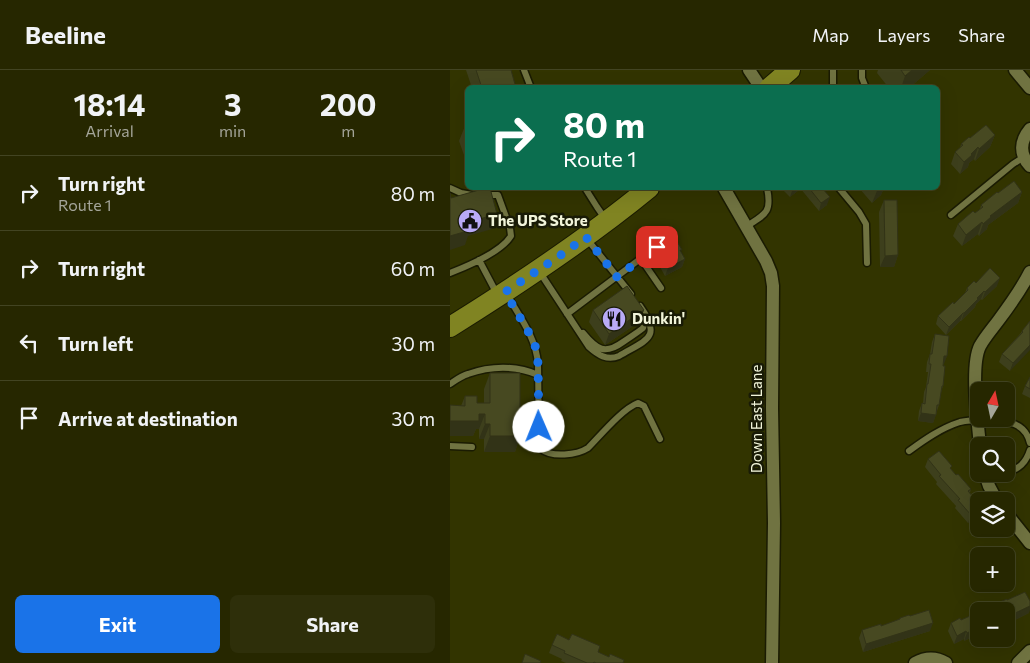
<!DOCTYPE html>
<meta charset="utf-8">
<style>
body{margin:0;font-family:Commissioner,sans-serif;background:#2e2f0a;color:#f1f3f6;height:100vh;display:flex;flex-direction:column;font-size:19px;white-space:nowrap}
*{box-sizing:border-box;margin:0}
p{font-size:16px;color:#a4a599}
.icon{flex:none;width:28px;height:28px;fill:none;stroke:currentColor;stroke-width:2;stroke-linecap:round;stroke-linejoin:round}
.map{position:relative;flex:1;overflow:hidden}
.side{display:flex;flex-direction:column;background:#262700;width:450px}
.side>*{flex:none}
.top-card{position:absolute;left:15px;top:15px;width:475px;height:105px;border-radius:8px;box-shadow:0 5px 20px #0002,0 0 0 1px #424422;background:#0b6e4f;color:#fff;overflow:hidden}
.needle{width:32px;rotate:9deg}
.tools{position:absolute;left:520px;top:312px;display:grid;gap:10px}
.tools a{display:grid;place-items:center;width:45px;height:45px;border-radius:8px;background:#262700;box-shadow:0 5px 20px #0002,0 0 0 1px #424422;font-size:25px}
.pin{position:absolute;display:grid;place-items:center;width:42px;height:42px;color:#fff;margin:-21px;border-radius:10px;box-shadow:0 2px 8px #0006}
.me{position:absolute;width:55px;margin:-28px;rotate:359deg;stroke-linejoin:round;filter:drop-shadow(0 0 4px #0008)}
.turn{display:flex;align-items:center;gap:18px;height:105px;padding:0 15px;font-size:22px}
.turn .icon{width:65px;height:65px;stroke-width:2.5}
.turn b{display:block;font-size:35px;line-height:42px}
.eta{display:flex;justify-content:space-evenly;align-items:center;height:85px;text-align:center}
.eta b{font-size:30px;font-weight:700;line-height:35px}
.button{display:flex;gap:10px;margin-top:auto;padding:10px 15px}
.button a{flex:1;height:58px;border-radius:8px;background:#1a73e8;color:#fff;font-size:20px;font-weight:700;line-height:58px;text-align:center}
.button a+a{background:#2e2f0a;color:#f1f3f6}
ul{padding:0;list-style:none}
li{display:flex;align-items:center;gap:15px;height:75px;padding:0 15px;border-top:1px solid #424422}
li div{flex:1}
li b{display:block;font-size:19px}
li em{font-style:normal}
header{display:flex;align-items:center;gap:30px;box-sizing:border-box;height:70px;padding:0 25px;background:#262700;border-bottom:1px solid #424422}
header strong{font-size:24px}
nav{display:flex;gap:28px;margin-inline-start:auto;font-size:18px}
main{display:flex;flex:1;min-height:0}
.map>svg:first-child{display:block}
</style>
<header>
<strong>Beeline</strong>
<nav><a>Map</a><a>Layers</a><a>Share</a></nav>
</header>
<main>
<section class="side">
<div class="eta">
<div><b>18:14</b><p>Arrival</p></div>
<div><b>3</b><p>min</p></div>
<div><b>200</b><p>m</p></div>
</div>
<ul>
<li><svg class="icon" aria-label="right" viewBox="0 0 24 24"><path d="M7 20v-9h11M14 6l5 5-5 5"/></svg><div><b>Turn right</b><p>Route 1</p></div><em>80 m</em></li>
<li><svg class="icon" aria-label="right" viewBox="0 0 24 24"><path d="M7 20v-9h11M14 6l5 5-5 5"/></svg><div><b>Turn right</b></div><em>60 m</em></li>
<li><svg class="icon" aria-label="left" viewBox="0 0 24 24"><path d="M17 20v-9H6M10 6l-5 5 5 5"/></svg><div><b>Turn left</b></div><em>30 m</em></li>
<li><svg class="icon" aria-label="arrive" viewBox="0 0 24 24"><path d="M6 21V4h12l-3 4 3 4H6"/></svg><div><b>Arrive at destination</b></div><em>30 m</em></li>
</ul>
<div class="button"><a>Exit</a><a>Share</a></div>
</section>
<div class="map">
<svg width="580" height="593" viewBox="0 0 580 593">
<rect width="100%" height="100%" fill="#323400"/>
<g fill="none" stroke-linecap="round" stroke-linejoin="round">
<!-- service casing -->
<g stroke="#1a1b02" stroke-width="9">
<path id="service" d="M74,0L81,18
M412,0V8L416,18
M383,18V0
M0,118L11,123L22,125
M135,118L147,137L156,150
M389,118L409,142L416,154L417,193
M501,145L563,94L574,87
M297,156C316,144 322,142 317,118
M137,169L181,224
M191,189L211,218
M29,190L47,224
M89,201L139,277C148,285 157,291 169,286C196,270 213,268 190,236
M0,203C18,196 51,182 61,166L60,158L48,125H35
M56,223C69,246 86,267 88,294L89,373L91,379C102,388 127,385 138,378C150,366 172,339 188,333L194,336L210,369
M117,244L222,165
M133,263C147,280 155,285 173,272C180,267 187,263 193,258L194,254L186,243
M0,314C6,310 11,306 18,304C40,296 66,295 88,305
M0,376L22,377
M459,381C474,370 491,358 510,352C518,350 528,350 536,350C555,351 575,351 580,373
M556,403C569,399 576,393 580,380
M536,407L553,404"/>
</g>
<!-- minor casing -->
<g stroke="#1a1b02" stroke-width="15">
<path id="minor" d="M299,0L311,18
M565,0L580,18
M580,59C570,71 569,84 580,96
M274,118L316,191L321,203L323,216L322,338L324,453L322,593
M530,376C528,353 520,296 530,276C535,267 542,259 548,251C560,235 571,220 580,202
M535,404L539,416L547,431
M556,443L580,473
M465,593C476,587 486,587 496,593
M568,593L580,581"/>
</g>
<!-- primary casing -->
<g stroke="#1a1b02" stroke-width="22">
<path id="primary" d="M319,18L340,0
M0,257C69,214 137,169 199,118"/>
</g>
<!-- service -->
<use href="#service" stroke="#707341" stroke-width="6"/>
<!-- minor -->
<use href="#minor" stroke="#707341" stroke-width="12"/>
<!-- primary -->
<use href="#primary" stroke="#808422" stroke-width="20"/>
</g>
<!-- wall -->
<path fill="#3d3f1c" d="M16,0H61L66,18H22Z
M428,0H480L459,18H439L427,3Z
M18,55V96L9,71L15,56Z
M545,65L540,77L525,91L524,89L519,93L518,97L510,104L501,94L505,82L510,78L511,74L520,68Z
M331,118H349V120L340,127Z
M350,118H372L377,135L369,141Z
M409,118H434L431,125L422,133Z
M572,122L568,133L538,155L537,159L529,166L528,164L512,176L503,166L508,154L525,143L530,139L531,135L548,123Z
M434,130L448,185L444,197H430L429,142Z
M207,178L231,182L235,189L232,197L215,206L204,186Z
M526,213L547,216L532,230L531,229L526,234L525,237L511,251H510L496,265L486,254L488,246L504,234L515,223L517,218Z
M143,240H194L189,252L155,275L139,252Z
M580,251L560,301L549,292L552,284L570,264L572,261Z
M485,264L497,286L493,294V316L491,322L489,335L483,353L468,351L469,341L472,333H473L474,322L476,317L478,302H476L477,292L480,284L482,272Z
M40,303L70,366L65,382H34V369H29V359H26L23,366L11,336L15,326L27,333H34V319Z
M580,307V328L572,324L575,316Z
M478,389L501,399L506,405L521,419L520,423L529,434V444L518,453L505,438L506,436L486,414L487,412L475,397Z
M557,530L579,543L561,552L547,535V533Z
M529,542V564L514,571V569L504,574L498,561L501,553L511,550Z
M460,546L480,561L413,582L409,568L412,560L431,556L449,550L450,548Z
M102,575L148,582L173,593H116L111,591L112,589L99,583Z"/>
<!-- shaded-wall -->
<path fill="#323317" d="M462,0H480L459,18H451L455,6Z
M545,65L540,77L525,91L529,79Z
M528,77L524,89L519,93L518,97L510,104L514,92L521,84Z
M343,118H349V120L340,127Z
M431,118H434L431,125L422,133L427,121Z
M572,122L568,133L538,155L537,159L529,166L533,154L540,146Z
M380,127L377,135L369,141L371,133Z
M47,144L42,159L18,166L15,175L0,180V166L19,152Z
M532,152L528,164L512,176L516,165Z
M448,185L444,197H430L435,186Z
M235,189L232,197L215,206L218,198Z
M550,208L547,216L532,230L535,222Z
M534,221L531,229L526,234L525,237L511,251L514,243Z
M194,240L189,252L155,275L159,264Z
M513,243L510,251L496,265L499,257Z
M580,275V280L560,301L563,293Z
M494,286H497L494,294H491Z
M471,343L486,345L483,353L468,351Z
M29,344H35L29,359H26L23,366H0V351Z
M35,354H40L34,369H29Z
M40,366H70L65,382H34Z
M529,439L528,445L518,453L521,445Z
M580,536V540L579,543L561,552L563,544Z
M563,542L560,550L556,551V544Z
M483,553L480,561L413,582L416,574Z
M529,557V564L514,571L517,563Z
M516,561L514,569L504,574L507,566Z"/>
<!-- building -->
<path fill="#474921" stroke="#323317" d="M26,0H61L66,18H32Z
M451,0H462L455,6Z
M18,55V64L15,56Z
M536,55L545,65L529,79L528,77L521,84L522,85L514,92L505,82L513,75L511,74L519,67L520,68Z
M564,111L572,122L540,146L541,147L533,154L532,152L516,165L508,154L523,141L525,143L533,137L531,135L547,122L548,123Z
M36,118H40L47,144L19,152L21,160L0,166V123L1,128Z
M359,118H372L380,127L371,133Z
M423,118H431L427,121Z
M434,130H447L448,185L435,186Z
M224,169L227,173H228L232,180H230L235,189L218,198L207,178Z
M540,198L550,208L535,222L534,221L527,228L528,229L514,243H513L499,257L488,246L503,232L504,234L518,220L517,218L524,211L526,213Z
M177,216L194,240L159,264L143,240Z
M580,251V275L563,293L552,284L573,262L572,261Z
M485,264L499,266L497,286H494L493,296H495L493,316H492L489,335H487L486,345L471,343L472,333L475,334L477,314H478L481,294H479L480,284H482Z
M40,303H70V366H40V354H35V344H29V351H0V335L15,336V326H27V333H40Z
M580,307V319L575,316Z
M489,381L502,396L500,398L506,405L508,404L521,419L518,421L529,434V439L521,445L508,430L510,429L489,406L491,405L478,389Z
M575,522L580,531V536L563,544V542L556,544V541H533L548,535L547,533L557,529V530Z
M479,540L483,553L416,574L412,560L431,554V556L450,549V548L459,545L460,546Z
M529,542V557L517,563L516,561L507,566L501,553L510,548L511,550Z
M107,564L119,570L122,564L150,576L148,582L159,587L160,584L174,590L173,593H146L144,592L143,593H137L114,583L115,581L102,575Z
M75,584L91,591L90,593H72Z"/>
<g fill="none" stroke-linecap="round" stroke-linejoin="round">
<!-- route -->
<path stroke="#1a73e8" stroke-width="9" stroke-dasharray="0 16.2" d="M89,357L88,294L87,281L82,268L55,222L108,187L136,167L167,207L207,177"/>
</g>
<!-- icons -->
<defs>
<g id="civic-disc" transform="scale(1.25)"><circle r="9.5" fill="#b9abf7" stroke="#191b06"/><path d="M-.6-6.5H3V-4.5H.6V-3L4-1V1h2V6H-6V1h2V-1L-.6-3ZM-1.2 2.5V6h2.4V2.5Z" fill="#111"/></g>
<g id="restaurant-disc" transform="scale(1.25)"><circle r="9.5" fill="#b9abf7" stroke="#191b06"/><path d="M-5-6h1v4h1v-4h1v4h1v-4h1v5L-1.5 .5V6h-2V.5L-5-1ZM5-6V6H3V1.5H1.5Q1.5-4 5-6Z" fill="#111"/></g>
</defs>
<g fill-rule="evenodd">
<use href="#civic-disc" x="20" y="151"/>
<use href="#restaurant-disc" x="164" y="249"/>
</g>
<g text-anchor="middle" stroke-width="5" stroke-linejoin="round" paint-order="stroke">
<!-- poi labels -->
<g font-size="15" font-weight="bold" fill="#f2f5da" stroke="#191b06" text-anchor="start">
<text x="38" y="156">The UPS Store</text>
<text x="182" y="254">Dunkin'</text>
</g>
<!-- street labels -->
<g font-size="15" fill="#f2f5da" stroke="#191b06">
<text transform="translate(307 349) rotate(-90)" y="5">Down East Lane</text>
</g>
</g>
</svg>
<div class="tools">
<a><svg class="needle" viewBox="-14 -14 28 28"><path d="M0-13l5 13h-10z" fill="#e53935"/><path d="M0 13l5-13h-10z" fill="#a4a599"/></svg></a>
<a><svg class="icon" aria-label="search" viewBox="0 0 24 24"><circle cx="10" cy="10" r="6"/><path d="M15 15l6 6"/></svg></a>
<a><svg class="icon" aria-label="layers" viewBox="0 0 24 24"><path d="M12 4l9 5-9 5-9-5zM3 14l9 5 9-5"/></svg></a>
<a>+</a>
<a>−</a>
</div>
<div class="pin" style="left:207px;top:177px;background:#d93025"><svg class="icon" aria-label="arrive" viewBox="0 0 24 24"><path d="M6 21V4h12l-3 4 3 4H6"/></svg></div>
<svg class="me" style="left:89px;top:357px" viewBox="-20 -20 40 40"><circle r="19" fill="#fff"/><path d="M0-13L10 11 0 6-10 11z" fill="#1a73e8"/></svg>
<div class="top-card">
<div class="turn"><svg class="icon" aria-label="right" viewBox="0 0 24 24"><path d="M7 20v-9h11M14 6l5 5-5 5"/></svg><div><b>80 m</b>Route 1</div></div>
</div>
</div>
</main>
